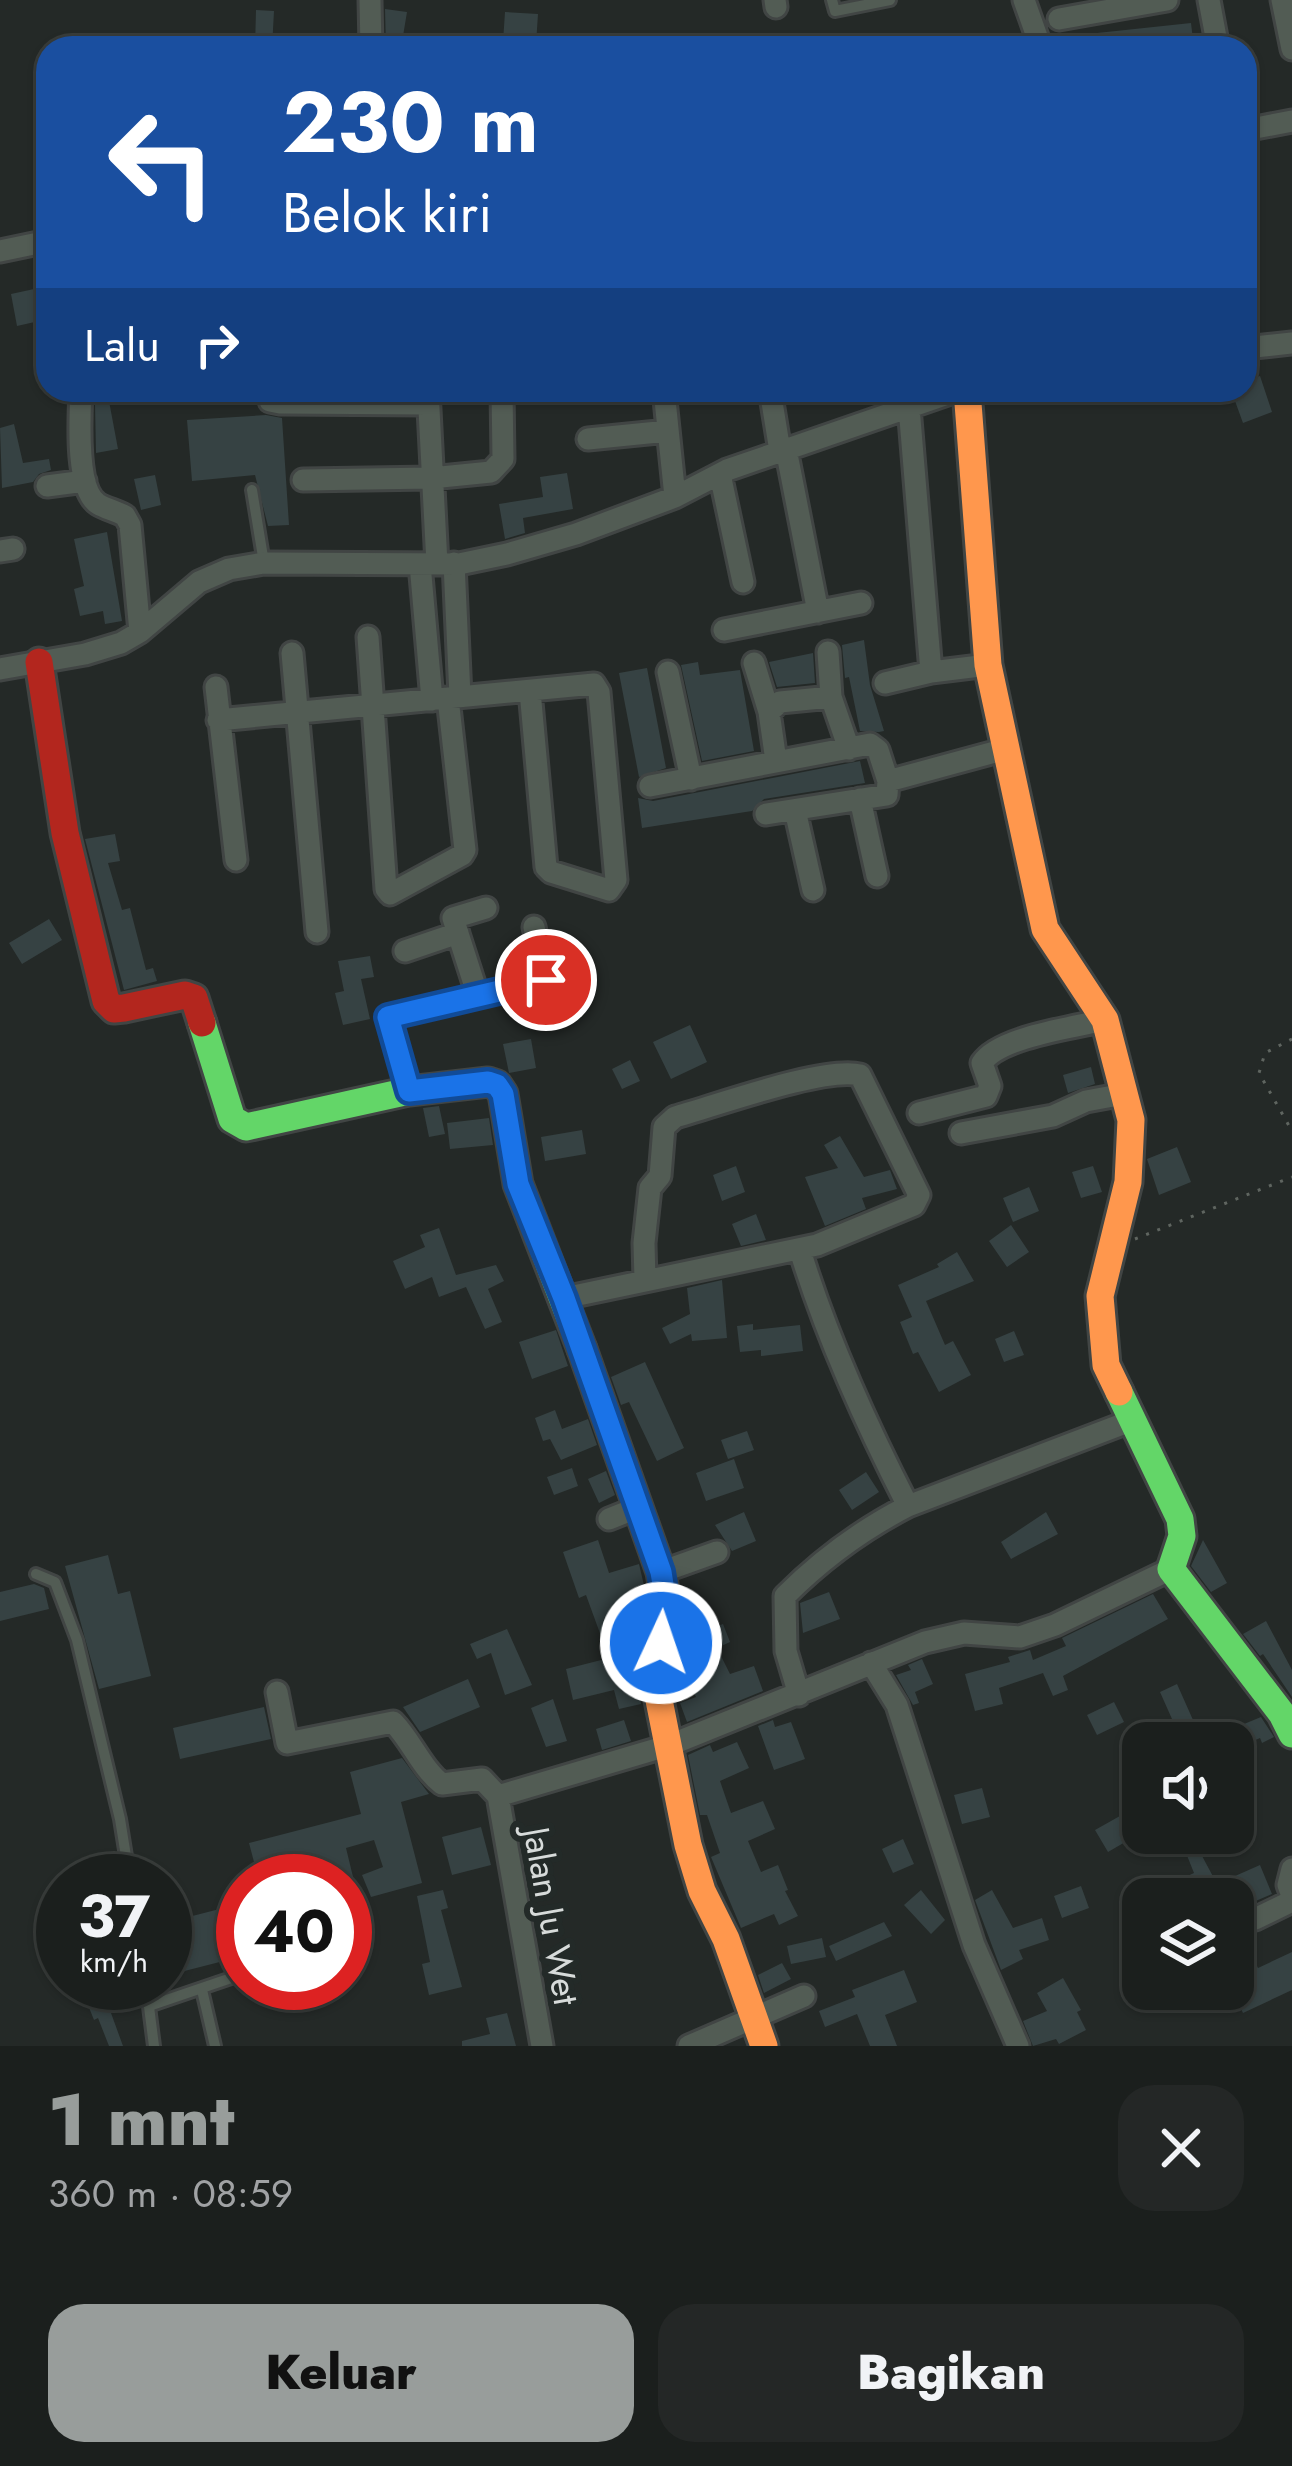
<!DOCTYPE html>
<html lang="id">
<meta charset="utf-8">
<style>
body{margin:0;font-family:Jost,sans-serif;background:#242726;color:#f1f3f6;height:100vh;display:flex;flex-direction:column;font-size:45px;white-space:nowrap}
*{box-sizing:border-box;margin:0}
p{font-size:39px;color:#a0a2a4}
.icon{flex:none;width:66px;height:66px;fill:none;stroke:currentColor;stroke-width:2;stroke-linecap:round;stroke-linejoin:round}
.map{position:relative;height:2046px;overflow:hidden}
.panel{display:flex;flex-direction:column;background:#1b1f1d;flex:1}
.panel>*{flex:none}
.banner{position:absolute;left:36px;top:36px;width:1221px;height:366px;border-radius:36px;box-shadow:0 3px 9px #0004,0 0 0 3px #393d3b;background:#1a4fa0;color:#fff;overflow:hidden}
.fabs{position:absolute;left:1122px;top:1722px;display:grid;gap:24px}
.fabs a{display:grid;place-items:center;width:132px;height:132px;border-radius:24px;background:#1b1f1d;box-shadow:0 3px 9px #0004,0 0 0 3px #393d3b;font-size:60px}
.speed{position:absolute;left:36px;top:1854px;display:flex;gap:24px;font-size:60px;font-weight:700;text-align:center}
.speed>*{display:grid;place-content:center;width:156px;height:156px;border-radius:50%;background:#1b1f1d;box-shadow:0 3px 9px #0004,0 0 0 3px #393d3b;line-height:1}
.speed small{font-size:30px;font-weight:400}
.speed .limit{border:18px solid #d22;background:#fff;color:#111}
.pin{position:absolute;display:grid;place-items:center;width:102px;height:102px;color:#fff;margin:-51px;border:6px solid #fff;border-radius:50%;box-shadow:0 3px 12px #0007}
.me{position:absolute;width:132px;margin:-66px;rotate:3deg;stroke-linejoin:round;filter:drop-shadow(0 0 9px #0008)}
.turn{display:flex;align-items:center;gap:42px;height:252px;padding:0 48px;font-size:54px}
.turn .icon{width:156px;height:156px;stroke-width:2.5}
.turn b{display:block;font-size:84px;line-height:102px}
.then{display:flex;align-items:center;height:114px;padding:0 48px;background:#0003;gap:24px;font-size:45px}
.round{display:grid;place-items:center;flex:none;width:126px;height:126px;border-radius:36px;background:#242726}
.headline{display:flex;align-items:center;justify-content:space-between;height:204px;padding:0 48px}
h1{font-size:72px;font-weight:800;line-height:90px;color:#989d9b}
.primary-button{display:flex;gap:24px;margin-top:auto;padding:24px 48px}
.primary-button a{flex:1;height:138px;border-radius:36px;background:#989d9b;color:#111;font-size:48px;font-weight:800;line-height:138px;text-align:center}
.primary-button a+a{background:#242726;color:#f1f3f6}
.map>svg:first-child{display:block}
</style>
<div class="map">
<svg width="1292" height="2046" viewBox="0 0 1292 2046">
<rect width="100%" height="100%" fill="#242927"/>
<!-- building -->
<path fill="#364243" d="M385,9L407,12L401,48H386Z
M256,10L274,11L272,48H255Z
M505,12L538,14L536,44L503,42Z
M1191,23L1194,48H1070L1069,36Z
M48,286V319L17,326L11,294Z
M1260,376L1272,412L1243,423L1231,390H1245V381Z
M109,401L118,449L96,453L95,404Z
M266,415L282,418L289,525L268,526L255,475L192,481L187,420Z
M14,424L23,463L49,459L51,470L39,474L33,482L2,488L0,428Z
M567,473L573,509L523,518L525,533L505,539L499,504L543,497L540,477Z
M155,475L161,505L141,510L134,479Z
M107,532L122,621L105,624L103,611L80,616L74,589L84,586L74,539Z
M864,640L870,685L884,731L879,732L860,731L849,677L845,678L842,645Z
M813,653L815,683L777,687L769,662Z
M698,662L700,675L740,670L754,751L702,761L681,665Z
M647,668L666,768L639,777L619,673Z
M860,761L865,783L764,799L752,811L642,828L638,798L653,801Z
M115,834L120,861L108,863L122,910L130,908L146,970L153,968L157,981L124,990L85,839Z
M49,919L62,940L22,964L9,943Z
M370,956L374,977L361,979L370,1019L343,1025L335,993L344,991L338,961Z
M690,1025L707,1062L671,1079L653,1042Z
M531,1039L536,1068L509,1073L503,1044Z
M630,1060L640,1081L622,1089L612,1069Z
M1091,1067L1095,1084L1068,1093L1063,1075Z
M439,1106L445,1134L429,1137L423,1108Z
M489,1118L493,1145L450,1149L447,1123Z
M582,1130L586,1154L545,1161L541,1137Z
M840,1136L864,1177L890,1170L897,1189L862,1198L866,1209L825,1226L805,1177L838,1168L824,1145Z
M1177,1147L1191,1182L1159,1195L1147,1159Z
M736,1166L745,1192L722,1201L713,1175Z
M1093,1166L1102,1192L1081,1198L1072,1172Z
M1029,1187L1039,1211L1013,1222L1003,1198Z
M756,1214L766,1240L741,1246L732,1224Z
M1011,1225L1029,1252L1007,1267L989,1241Z
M439,1228L456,1275L496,1265L504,1281L488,1289L502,1322L485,1329L466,1287L439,1297L432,1277L405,1289L393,1261L425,1247L420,1235Z
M957,1252L974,1281L926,1301L945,1345L953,1341L971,1375L939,1392L918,1352L913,1354L900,1322L912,1317L898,1285L939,1267L937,1264Z
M722,1280L727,1338L692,1341L691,1334L670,1344L662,1328L690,1314L687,1288Z
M753,1324V1330L800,1325L803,1351L761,1356V1350L740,1352L737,1326Z
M556,1330L568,1366L532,1379L519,1342Z
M1014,1331L1024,1355L1004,1362L995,1339Z
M645,1362L684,1448L657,1461L629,1402L621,1405L611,1377Z
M555,1410L562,1429L588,1419L597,1445L561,1460L550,1439L543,1441L535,1418Z
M747,1431L754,1450L728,1459L721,1440Z
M734,1459L744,1488L706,1501L696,1473Z
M572,1468L578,1486L554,1495L547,1477Z
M606,1471L615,1495L599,1503L588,1479Z
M866,1472L879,1492L852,1510L839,1490Z
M744,1512L756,1541L732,1551L715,1525Z
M1046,1512L1058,1534L1011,1559L1001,1542Z
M598,1540L609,1573L639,1564L646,1594L620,1602L643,1670L641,1681L638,1682L641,1704L619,1709L614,1690L573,1700L566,1669L609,1658L586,1595L579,1598L563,1552Z
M1203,1540L1227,1583L1211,1592L1191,1566Z
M108,1555L118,1594L130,1591L151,1676L99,1689L65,1566Z
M34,1584L44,1588L49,1609L0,1621V1592Z
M829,1592L840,1619L803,1633L800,1603Z
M1153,1594L1168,1619L1063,1676L1068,1690L1053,1696L1043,1673L999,1688L1003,1704L975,1711L965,1674L1010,1662L1008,1657L1030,1650L1033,1660L1066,1646L1062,1638Z
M1266,1621L1292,1670V1697L1263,1654L1260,1656L1243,1634Z
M723,1624L730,1642L717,1648L730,1674L754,1666L763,1691L687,1722L680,1703L696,1697L681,1669L687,1666L682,1640Z
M507,1629L532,1685L505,1695L491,1653L477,1659L470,1644Z
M922,1659L933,1684L915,1692L919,1703L913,1705L896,1675L911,1670L908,1665Z
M468,1679L480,1707L420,1732L403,1707Z
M1177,1684L1193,1720L1176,1728L1160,1692Z
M553,1699L567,1741L546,1747L531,1708Z
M1114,1702L1124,1722L1097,1735L1087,1715Z
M264,1707L271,1739L180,1759L173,1728Z
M1261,1717L1274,1737L1262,1743L1260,1738L1233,1750V1743H1198Z
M624,1720L631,1741L602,1750L596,1729Z
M773,1720L775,1727L791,1722L805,1759L774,1770L758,1726Z
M737,1742L749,1768L720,1781L731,1813L763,1801L775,1829L748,1841L761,1872L778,1865L788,1890L785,1891L798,1916L779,1925L774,1914L741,1928L711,1857L720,1853L707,1815H700L688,1755L710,1745L713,1752Z
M402,1758L429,1794L401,1802L422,1883L371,1897L362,1875L383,1867L374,1840L346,1848L354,1881H259L249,1843L361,1814L350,1772Z
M982,1788L990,1817L962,1824L954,1795Z
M1127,1812L1139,1834L1108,1852L1095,1830Z
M481,1827L491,1865L452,1875L442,1837Z
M1178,1833H1251L1201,1854L1217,1884L1260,1865L1272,1894L1244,1906L1241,1899H1186L1177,1881L1194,1873Z
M903,1839L914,1864L893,1873L882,1849Z
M1081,1886L1089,1908L1062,1918L1054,1896Z
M443,1890L448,1908L441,1910L462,1987L429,1995L422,1964L430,1962L417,1896Z
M921,1890L945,1920L931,1934L904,1905Z
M992,1890L1013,1928L1042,1918L1049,1940L1019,1950L1023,1959L1001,1970L975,1900Z
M243,1903V1956L169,1975L165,1923Z
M1233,1918L1258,1968L1292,1952V1990L1243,2013L1233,1992Z
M884,1922L892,1936L836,1961L829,1946Z
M822,1938L826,1957L791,1964L787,1946Z
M782,1963L791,1979L764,1993L758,1975Z
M904,1970L917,2002L885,2015L897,2046H870L857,2014L825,2027L819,2011L855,1997L852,1990Z
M1063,1978L1081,2010L1077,2012L1086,2030L1059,2044L1056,2039L1033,2046L1023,2021L1047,2011L1037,1993Z
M114,1983L124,2007L111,2013L123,2046H109L98,2018L94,2020L84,1995Z
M507,2013L516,2046H462V2041L490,2034L486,2018Z"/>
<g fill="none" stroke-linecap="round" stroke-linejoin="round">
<!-- lane casing -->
<g stroke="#414544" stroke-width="16">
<path id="lane" d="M832,0L835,11L890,0
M252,490L264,563
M36,1574L55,1582L77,1640L120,1819L130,1881
M146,1983L154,2046
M202,1990L215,2046
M149,2006L243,1974"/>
</g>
<!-- street casing -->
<g stroke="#414544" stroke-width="27">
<path id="street" d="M370,0L371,48
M775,0L776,7
M1024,0L1041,48
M1209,0L1218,48
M1282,0L1292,49
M1059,19L1167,0
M1245,130L1292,121
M0,251L48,241
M1245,348L1292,343
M81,390C80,416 75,489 98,504C106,509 117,511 125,516L130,525L140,632
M267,390L270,401L280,403L428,404
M428,390L437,564
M664,390L675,497
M770,390L780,451
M909,407L931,672L988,665
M588,439L668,431
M786,449L818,612
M720,474L743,582
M303,480L431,478L491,472L503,459L502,390
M47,486L85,481
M0,551L13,549
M454,563L460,696
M420,564L432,700
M724,630L861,603
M368,637L386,889L390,894L462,855L465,850L448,698
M828,652L831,697
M292,653L317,932
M754,663L769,712
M0,669L85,654L121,643L140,632L199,582L229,569L264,563L459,564L507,554L576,534L675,497L727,470L959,390
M668,672L691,779
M885,683L931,672
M216,687L236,860
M218,720L594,684L599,692L616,880L609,890L551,872L546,867L530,691
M776,761L769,712L780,702L831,697L849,749
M650,786L870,744L878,750L888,781L1006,749
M860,799L877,876
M795,810L813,890
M766,814L887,795L888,781
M534,927L550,999
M405,951L458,933
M478,996L453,918L486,908
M409,1091L388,1017L546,980
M919,1113L986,1096L990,1086L982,1063C999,1037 1075,1027 1105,1020
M961,1133L1053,1116L1086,1101L1124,1094
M800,1250C827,1339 866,1424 908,1506L1133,1420
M564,1298L817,1245L914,1205L919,1195L860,1075C825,1066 715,1106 675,1117L664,1127L660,1176L650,1188L644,1243L645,1280
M609,1519L639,1507
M661,1572L717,1552
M871,1663L897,1705L974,1945L1018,2046
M277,1692L287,1743L393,1722C411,1740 422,1769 442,1784L482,1779L498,1796L542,2046
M799,1695L786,1651L785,1596C823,1558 861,1530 908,1506
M498,1796L670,1745L925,1642L964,1633L1020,1637L1055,1625L1171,1569
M1292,1869L1288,1885L1292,1896
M1255,1919L1292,1901
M689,2046L804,1996"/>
</g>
<!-- fast casing -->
<g stroke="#414544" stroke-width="33">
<path id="fast" d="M202,1023L232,1119L246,1127L409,1091L488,1082L497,1085L503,1094L518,1184L582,1349
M1119,1392L1180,1519L1182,1536L1171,1569L1282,1714L1292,1734"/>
</g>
<!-- slow casing -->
<g stroke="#414544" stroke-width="33">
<path id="slow" d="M967,390L988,665L1045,929L1105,1020L1131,1120L1128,1182L1100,1296L1106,1365L1119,1392
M582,1349L661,1572L667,1609L658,1695L688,1845L702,1891L726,1939L764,2046"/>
</g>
<!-- jam casing -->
<g stroke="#414544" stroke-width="33">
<path id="jam" d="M39,662L65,833L106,1001L114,1009L124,1008L185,995L194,998L202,1023"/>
</g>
<!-- path -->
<path stroke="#5f6560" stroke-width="3" stroke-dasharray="3 9" stroke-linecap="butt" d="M1292,1039L1265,1053L1259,1073L1292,1131
M1135,1239L1292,1177"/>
<!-- lane -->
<use href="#lane" stroke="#525c54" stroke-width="10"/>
<!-- street -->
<use href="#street" stroke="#525c54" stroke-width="21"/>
<!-- fast -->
<use href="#fast" stroke="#63d668" stroke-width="27"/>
<!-- slow -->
<use href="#slow" stroke="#ff974d" stroke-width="27"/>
<!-- jam -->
<use href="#jam" stroke="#b3261e" stroke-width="27"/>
</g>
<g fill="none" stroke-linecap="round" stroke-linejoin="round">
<!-- route casing -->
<g stroke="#114b97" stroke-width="30">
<path id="route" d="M546,980L388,1017L409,1091L488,1082L497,1085L503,1094L518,1184L564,1298L661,1572L667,1609L661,1643"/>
</g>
<!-- route -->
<use href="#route" stroke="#1a73e8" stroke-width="21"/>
</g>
<g text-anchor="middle" stroke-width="12" stroke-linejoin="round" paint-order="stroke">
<!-- street labels -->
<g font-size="36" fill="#d7dbda" stroke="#232a28">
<text transform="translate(552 1916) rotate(80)" y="13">Jalan Ju Wet</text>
</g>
</g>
</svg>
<div class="fabs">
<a><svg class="icon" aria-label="sound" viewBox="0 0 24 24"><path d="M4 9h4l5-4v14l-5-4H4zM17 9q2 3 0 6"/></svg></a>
<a><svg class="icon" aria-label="layers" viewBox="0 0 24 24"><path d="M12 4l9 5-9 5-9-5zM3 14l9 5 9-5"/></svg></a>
</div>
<div class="speed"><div>37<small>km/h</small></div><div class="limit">40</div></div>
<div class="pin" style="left:546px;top:980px;background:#d93025"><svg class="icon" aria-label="arrive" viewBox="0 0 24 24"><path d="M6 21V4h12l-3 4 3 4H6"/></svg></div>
<svg class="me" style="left:661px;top:1643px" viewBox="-20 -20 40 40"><circle r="17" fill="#1a73e8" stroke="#fff" stroke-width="3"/><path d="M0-11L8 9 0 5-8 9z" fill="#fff"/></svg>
<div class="banner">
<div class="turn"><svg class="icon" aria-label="left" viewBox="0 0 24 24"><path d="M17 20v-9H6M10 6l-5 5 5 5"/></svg><div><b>230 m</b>Belok kiri</div></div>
<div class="then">Lalu<svg class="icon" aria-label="right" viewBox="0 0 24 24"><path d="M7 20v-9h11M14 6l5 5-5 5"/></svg></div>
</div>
</div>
<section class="panel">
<div class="headline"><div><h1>1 mnt</h1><p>360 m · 08:59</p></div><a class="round"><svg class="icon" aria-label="close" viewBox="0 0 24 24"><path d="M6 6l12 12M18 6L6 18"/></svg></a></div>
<div class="primary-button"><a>Keluar</a><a>Bagikan</a></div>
</section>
